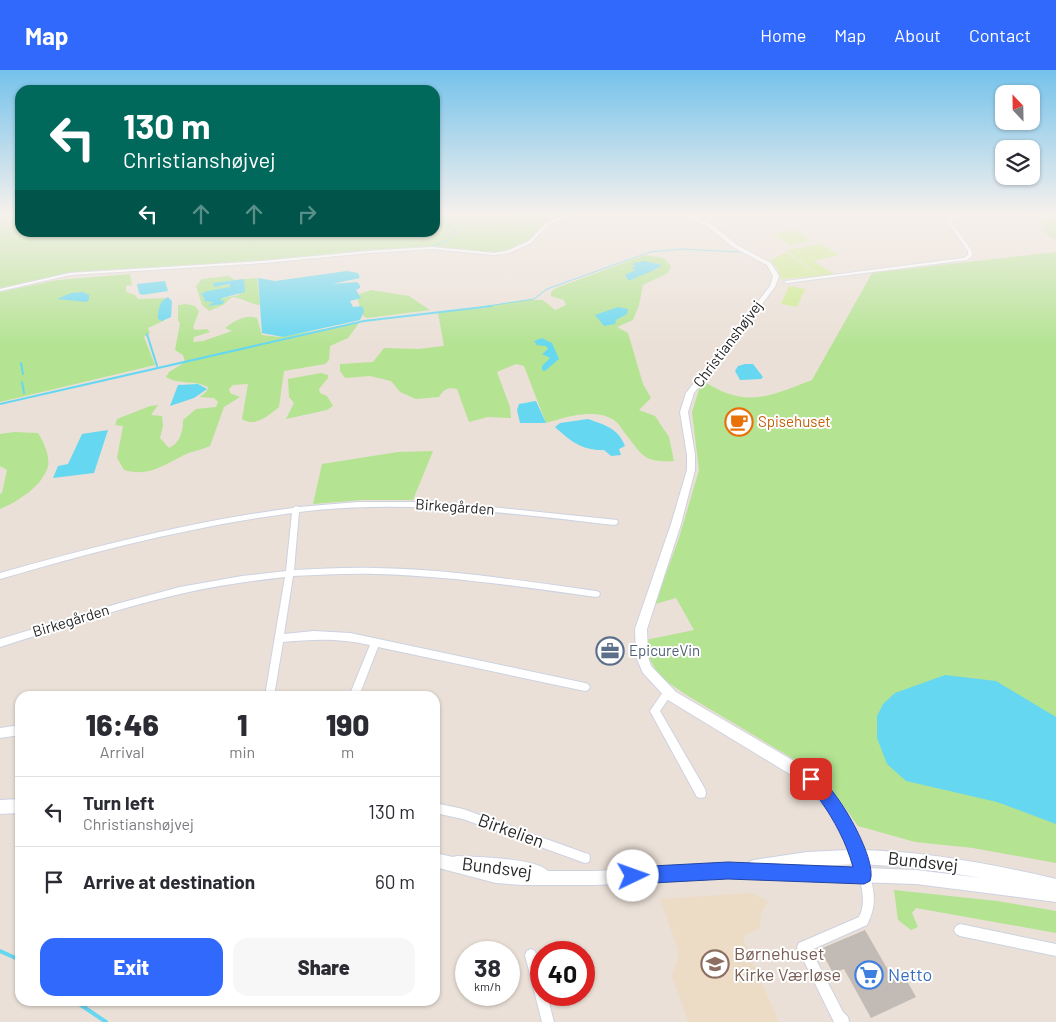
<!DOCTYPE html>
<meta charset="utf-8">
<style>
body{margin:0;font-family:Barlow,sans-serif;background:#f7f7f7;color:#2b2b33;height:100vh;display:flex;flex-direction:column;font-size:19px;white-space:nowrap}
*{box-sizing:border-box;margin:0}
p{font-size:16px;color:#7c7c81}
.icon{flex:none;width:28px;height:28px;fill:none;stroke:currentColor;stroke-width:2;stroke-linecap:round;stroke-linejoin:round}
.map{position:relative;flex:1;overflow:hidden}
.side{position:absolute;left:15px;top:621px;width:425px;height:315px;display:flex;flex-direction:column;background:#fff;border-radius:15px;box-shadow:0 1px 4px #0004}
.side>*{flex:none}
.hud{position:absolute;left:15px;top:15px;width:425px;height:152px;border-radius:15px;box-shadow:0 1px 4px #0004;background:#00695c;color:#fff;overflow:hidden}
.needle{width:32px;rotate:338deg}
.controls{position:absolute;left:995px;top:15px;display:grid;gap:10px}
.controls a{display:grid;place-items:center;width:45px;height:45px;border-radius:10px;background:#fff;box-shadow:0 1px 4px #0004;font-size:25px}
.speed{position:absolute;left:455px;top:871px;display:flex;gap:10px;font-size:25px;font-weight:700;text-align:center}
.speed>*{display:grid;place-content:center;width:65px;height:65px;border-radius:50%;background:#fff;box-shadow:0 1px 4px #0004;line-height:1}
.speed small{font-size:12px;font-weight:400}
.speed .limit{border:8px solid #d22;background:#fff;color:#111}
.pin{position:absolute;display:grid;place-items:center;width:42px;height:42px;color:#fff;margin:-21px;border-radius:10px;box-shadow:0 2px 8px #0006}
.me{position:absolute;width:55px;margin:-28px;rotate:87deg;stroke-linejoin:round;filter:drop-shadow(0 0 4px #0008)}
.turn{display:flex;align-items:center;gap:18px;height:105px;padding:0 25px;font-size:22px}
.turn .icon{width:65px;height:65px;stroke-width:2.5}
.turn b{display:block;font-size:35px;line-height:42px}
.lanes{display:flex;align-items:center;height:48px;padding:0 25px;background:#0003;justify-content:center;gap:25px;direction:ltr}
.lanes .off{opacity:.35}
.eta{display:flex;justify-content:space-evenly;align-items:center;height:85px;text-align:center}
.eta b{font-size:30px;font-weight:800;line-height:35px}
.button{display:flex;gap:10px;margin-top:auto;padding:10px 25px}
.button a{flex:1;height:58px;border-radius:15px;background:#3269fd;color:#fff;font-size:20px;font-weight:800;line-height:58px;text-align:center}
.button a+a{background:#f7f7f7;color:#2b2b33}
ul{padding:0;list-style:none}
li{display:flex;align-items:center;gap:15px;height:70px;padding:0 25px;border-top:1px solid #e1e1e2}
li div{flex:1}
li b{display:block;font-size:19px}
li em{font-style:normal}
header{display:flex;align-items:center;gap:30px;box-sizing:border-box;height:70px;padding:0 25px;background:#3269fd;color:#fff}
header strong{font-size:24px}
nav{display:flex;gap:28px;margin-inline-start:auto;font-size:18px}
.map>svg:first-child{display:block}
</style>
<header>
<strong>Map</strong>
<nav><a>Home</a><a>Map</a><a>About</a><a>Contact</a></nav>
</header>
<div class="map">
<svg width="1056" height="952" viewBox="0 0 1056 952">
<rect width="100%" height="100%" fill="#eae0d7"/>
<!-- education -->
<path fill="#eddcc5" d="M751,823L768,831L761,844L760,858L744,866V872L779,952H688L672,906L679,883L660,829Z"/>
<!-- green -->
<path fill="#b4e392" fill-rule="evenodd" d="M0,143H20V162H435V143H576L546,154L529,172L516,180L506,182L494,183L436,177L368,180L280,190L63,204L0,218Z
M1041,143H1056V170L1041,160L1045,158L1040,154L1044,150Z
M1056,182V793L973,778L915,772L858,756L825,710L807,697L688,626L660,607L649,588L646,570L694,560L676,528L655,534L679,468L699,400L692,342L702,310C745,339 767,327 812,310L872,203Z
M645,185L664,188L671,196L668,203L643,215L639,235L633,250L617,257L628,263L643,314L651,328L639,340L655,346L669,367L674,391C642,393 642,384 624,362C622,359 618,353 614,350C595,338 566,347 546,353L524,296L516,294L497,302L510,337L511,348L488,347L469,352L457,319C448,317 444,319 439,327L416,329L400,322L391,311L370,306L345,308L340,301V294L373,292L384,278L418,279L444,276L438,243L527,230H543L555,240L566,235L564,230L551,226V222L556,218ZM649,192L658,199L644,203L629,210L625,206L636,200L637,196L632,194Z
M130,204L132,215L126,216V222L135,225L138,229L165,228L159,239L158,249L165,250L148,258L150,263L144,267L155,295L0,332V222L57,210Z
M229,206L235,210L257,208L260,235C249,234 243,228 232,227L223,235L209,241L202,235L196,216L202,209ZM235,210H240L239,225L222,228L208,235L215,231L205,229L207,221L230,218L231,214L219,217Z
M371,220L409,226L430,240L367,248L363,246L357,228L360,224Z
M186,234L195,236L199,241L193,257L195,260L207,259L210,262L194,267L193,272L203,271L232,261L225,258C234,251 246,244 257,248L262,265L280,267L359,253L348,268L330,276L329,290L325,294L284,301L279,337C269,345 255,358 242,349L248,314L233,315L229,319L230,323L240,327L224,337L210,376C202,380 192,381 184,385C162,396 149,407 124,400L117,388L123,356L115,355L117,349L150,336L158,335L151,345L162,346L163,356L160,368L169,378C180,373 183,362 183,350L196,339L216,337L218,332L214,328L200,327L207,321L208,317C195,310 179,315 166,307L169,302L185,292L183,285L175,280L180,253L178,251V235Z
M321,303L328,305V308L319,319L320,323L327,326L333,336L327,340L286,349L294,333L289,327L288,309Z
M14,362L38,363C43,371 50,385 48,396C43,416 17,432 0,439V424L2,423L7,400L0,396V364Z
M433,381L413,430H362L313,434L322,394L398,382Z
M894,820L997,831L1056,841V863L916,838L912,843L918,857L911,860L898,850Z"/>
<!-- pitch -->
<path fill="#cbeb8d" d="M796,160L810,170L790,175L773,164Z
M821,174L839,185L813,191L834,204L821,206L786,180Z
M786,182L820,206L781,209L778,199L770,191Z
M789,216L805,219L797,237L781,234Z"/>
<!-- water -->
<path fill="#66d7f0" d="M644,191L662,195C654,202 639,205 629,211L625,205L635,200L632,198L636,196L631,194Z
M347,201L358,203L360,208L332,214L357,212L360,215V218L356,220L361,228L350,231L353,237L362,236L364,241L360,250L283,267L262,263L258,208L275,211Z
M244,209L245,222L222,228L220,230L224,231L223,234L208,236L213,232L204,231L205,229L201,224L207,221L230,217V214L214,217L213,213Z
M165,211L168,221L142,225L139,223L137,214Z
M83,222L89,225V230L86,232L57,229L71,223Z
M168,227L172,231L171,247L162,251L158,249C158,240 159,231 168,227Z
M618,237L628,239L627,244L616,250L615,254L604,256L595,245Z
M542,268L552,273L559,289L545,301L542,300V296L550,288L542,284L548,279L546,276L537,275L534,271Z
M745,294H753L763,307L761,309L740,310L735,301L738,296Z
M198,314L207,319L194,328L170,336L178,315Z
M536,331L546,353H520L517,340L519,334Z
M588,349C605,355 618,358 625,376L619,379L621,385L611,386L604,380C583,381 570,371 555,357L560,353Z
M108,360L94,403L53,408L58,396L68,394L82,364Z
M945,605L996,611L1056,647V754L997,732L906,711L887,694L877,668V646L883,634L895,623Z"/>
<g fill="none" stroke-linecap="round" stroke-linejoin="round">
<!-- stream-far2 -->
<path stroke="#66d7f0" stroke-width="1" d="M431,177L449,170L456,164V160L443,152L441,148L435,147
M481,237L534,229L547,219L650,182L681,179L739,182"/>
<!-- stream-far1 -->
<path stroke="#66d7f0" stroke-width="2" d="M147,264L157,296
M21,293L23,304
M22,312L24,323
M0,334L364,251L492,236"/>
<!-- stream -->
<path stroke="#66d7f0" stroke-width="4" d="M0,881L20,890
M75,931L106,952"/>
</g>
<!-- building -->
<path fill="#c2bab4" d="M865,860L892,907L902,902L916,927L871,948L844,899L833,903L820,879Z"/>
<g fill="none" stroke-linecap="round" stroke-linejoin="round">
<!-- minor casing -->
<g stroke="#cdd2e1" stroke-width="2">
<path id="minor" d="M574,143H579L549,154L531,173L509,183L494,185L432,179L368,183L263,193L70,205L0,221V219L70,203L263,191L368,181L432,177L494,183L507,181L529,171L547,152Z
M956,143H960L950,150L972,181V186L967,190L786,213L784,212L786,211L964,188L968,185V181L946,150Z
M358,432H411L462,434L617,450L618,452L617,454L614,455C509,443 405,429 299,442L294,500C321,499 348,497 375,498C449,499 523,511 596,521L599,522L600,524L599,526L596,527C523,517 450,506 377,504C349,503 321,505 293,506L284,564L314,561L350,563L585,613L588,614L590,617L588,620L585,621L378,577L359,626H351L350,624L370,575C339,568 315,569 283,572L274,626H265L285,507C250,511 215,516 180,524C119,538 60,558 0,577V569L120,533L180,517L242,506L286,501L292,443C193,456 96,481 0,509V503C97,476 193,451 293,438L296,436L299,437Z
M668,618L671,619L673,622L660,641L705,719L706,723L705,727L701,728L697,727L650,641L665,619Z
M20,655V665L0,668V658Z
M435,733L463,739L585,783L589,784L590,788L589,792L585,793L463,749L435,743Z
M859,782L863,783L864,787C872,813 880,830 867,855L811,880L843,942L848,947L849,952H834L797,877L799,873L859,847C867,832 861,814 857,799C855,793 853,789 855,783Z
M960,854L1056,874V886L960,866L956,864L954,860L956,856Z
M531,879L535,881L541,901V925H547L554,952H542L525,885L527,881Z"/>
</g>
<!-- tertiary casing -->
<g stroke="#cdd2e1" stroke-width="2">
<path id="tertiary" d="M679,143H686L711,154L737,175L771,193L779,206L775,217L694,323L688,342L695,385V400L681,454L647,559L648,587L651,596L676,622L816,704L844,740L863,780C929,782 992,794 1056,809V832L916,814L728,808L595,815H522L496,813L435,797V783L453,787L457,786C477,787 535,788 548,801H595L728,794H748L749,792L754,790L807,782L849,780L828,741L806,714L668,630L643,603L636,587L635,559L671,454L687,400V385L680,342L686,323L770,216L773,206L767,195L733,177L707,156ZM859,794L910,797L982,808L916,800L815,796Z
M20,729V743L0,744V730Z"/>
</g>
<!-- minor -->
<use href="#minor" fill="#fff" fill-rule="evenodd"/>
<!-- tertiary -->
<use href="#tertiary" fill="#fff" fill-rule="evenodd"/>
</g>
<!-- sky -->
<linearGradient id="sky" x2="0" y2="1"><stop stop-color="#74c2eb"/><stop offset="0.52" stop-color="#f6f1ed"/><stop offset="1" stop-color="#f6f1ed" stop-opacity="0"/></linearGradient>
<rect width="1056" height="276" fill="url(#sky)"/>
<!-- route -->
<path fill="#3269fd" stroke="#2044a4" d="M811,701C833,710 879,790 870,811L864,814L728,809L633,814L627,812L625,806L627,800L633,797L728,792L853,797C846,772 835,751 820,730C815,723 807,718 803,709L806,704Z"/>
<!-- icons -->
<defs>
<g id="cafe-ring" transform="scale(1.4375)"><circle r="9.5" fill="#fff" stroke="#e8710a" stroke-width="1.5"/><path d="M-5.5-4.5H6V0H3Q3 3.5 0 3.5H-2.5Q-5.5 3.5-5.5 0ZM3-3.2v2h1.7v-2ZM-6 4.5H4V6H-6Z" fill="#e8710a"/></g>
<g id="office-ring" transform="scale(1.4375)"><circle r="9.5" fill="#fff" stroke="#5c6f8a" stroke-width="1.5"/><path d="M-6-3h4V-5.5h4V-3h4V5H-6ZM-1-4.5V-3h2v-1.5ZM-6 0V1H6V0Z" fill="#5c6f8a"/></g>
<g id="school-ring" transform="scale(1.4375)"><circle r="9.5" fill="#fff" stroke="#8d6e63" stroke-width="1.5"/><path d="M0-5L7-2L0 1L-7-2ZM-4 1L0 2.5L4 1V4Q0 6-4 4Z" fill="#8d6e63"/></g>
<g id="supermarket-ring" transform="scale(1.4375)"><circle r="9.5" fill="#fff" stroke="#3f7fe0" stroke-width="1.5"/><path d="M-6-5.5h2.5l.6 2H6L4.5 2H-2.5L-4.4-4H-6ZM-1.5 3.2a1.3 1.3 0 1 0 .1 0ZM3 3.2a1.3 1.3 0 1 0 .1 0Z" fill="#3f7fe0"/></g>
</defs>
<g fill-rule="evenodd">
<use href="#cafe-ring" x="739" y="352"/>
<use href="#office-ring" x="610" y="581"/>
<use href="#school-ring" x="715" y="894"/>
<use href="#supermarket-ring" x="869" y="905"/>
</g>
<g text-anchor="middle" stroke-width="4" stroke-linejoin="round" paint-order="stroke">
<!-- street labels -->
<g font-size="15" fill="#272727" stroke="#fff">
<text transform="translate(728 274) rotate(-53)" y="5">Christianshøjvej</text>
<text transform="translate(455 437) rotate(4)" y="5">Birkegården</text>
<text transform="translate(71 551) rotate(-17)" y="5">Birkegården</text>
</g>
<!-- food labels -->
<g font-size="15" fill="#c56008" stroke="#fff" text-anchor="start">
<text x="758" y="357">Spisehuset</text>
</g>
<!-- service labels -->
<g font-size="15" fill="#4e5e75" stroke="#fff" text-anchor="start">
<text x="629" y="586">EpicureVin</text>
</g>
<!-- near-street labels -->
<g font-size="18" fill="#272727" stroke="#fff">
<text transform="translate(511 761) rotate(20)" y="6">Birkelien</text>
<text transform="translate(923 792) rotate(6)" y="6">Bundsvej</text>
<text transform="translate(497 798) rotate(7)" y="6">Bundsvej</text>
</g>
<!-- near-education labels -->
<g font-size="18" fill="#785e54" stroke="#fff" text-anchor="start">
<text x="734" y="890">Børnehuset<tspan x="734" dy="21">Kirke Værløse</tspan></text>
</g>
<!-- near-shop labels -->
<g font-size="18" fill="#366cbe" stroke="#fff" text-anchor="start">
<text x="888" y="911">Netto</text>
</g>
</g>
</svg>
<div class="controls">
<a><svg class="needle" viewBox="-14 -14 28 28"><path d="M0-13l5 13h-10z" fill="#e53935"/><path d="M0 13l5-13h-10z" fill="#7c7c81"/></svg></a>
<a><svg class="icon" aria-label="layers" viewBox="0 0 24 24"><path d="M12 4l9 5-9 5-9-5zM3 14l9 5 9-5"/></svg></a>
</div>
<div class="speed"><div>38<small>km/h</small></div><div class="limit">40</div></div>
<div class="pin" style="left:811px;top:709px;background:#d93025"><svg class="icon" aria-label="arrive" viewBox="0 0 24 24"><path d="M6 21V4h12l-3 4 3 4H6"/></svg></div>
<svg class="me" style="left:633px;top:806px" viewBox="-20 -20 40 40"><circle r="19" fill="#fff"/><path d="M0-13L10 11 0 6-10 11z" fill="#3269fd"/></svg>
<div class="hud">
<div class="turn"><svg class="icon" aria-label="left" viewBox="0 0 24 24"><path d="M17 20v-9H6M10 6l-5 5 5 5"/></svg><div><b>130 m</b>Christianshøjvej</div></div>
<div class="lanes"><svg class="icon" aria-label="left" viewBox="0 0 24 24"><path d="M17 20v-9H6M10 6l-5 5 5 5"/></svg><svg class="icon off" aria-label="ahead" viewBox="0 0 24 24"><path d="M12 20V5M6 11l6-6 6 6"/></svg><svg class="icon off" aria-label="ahead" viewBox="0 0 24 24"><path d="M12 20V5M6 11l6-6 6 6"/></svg><svg class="icon off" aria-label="right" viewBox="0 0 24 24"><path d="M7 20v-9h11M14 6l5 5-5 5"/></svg></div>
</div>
<section class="side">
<div class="eta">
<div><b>16:46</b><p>Arrival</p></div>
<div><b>1</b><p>min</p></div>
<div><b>190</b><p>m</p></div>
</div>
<ul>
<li><svg class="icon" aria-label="left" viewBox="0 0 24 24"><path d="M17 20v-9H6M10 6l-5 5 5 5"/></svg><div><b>Turn left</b><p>Christianshøjvej</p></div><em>130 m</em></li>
<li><svg class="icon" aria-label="arrive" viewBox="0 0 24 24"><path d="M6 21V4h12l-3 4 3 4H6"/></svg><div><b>Arrive at destination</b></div><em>60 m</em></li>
</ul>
<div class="button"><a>Exit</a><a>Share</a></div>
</section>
</div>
